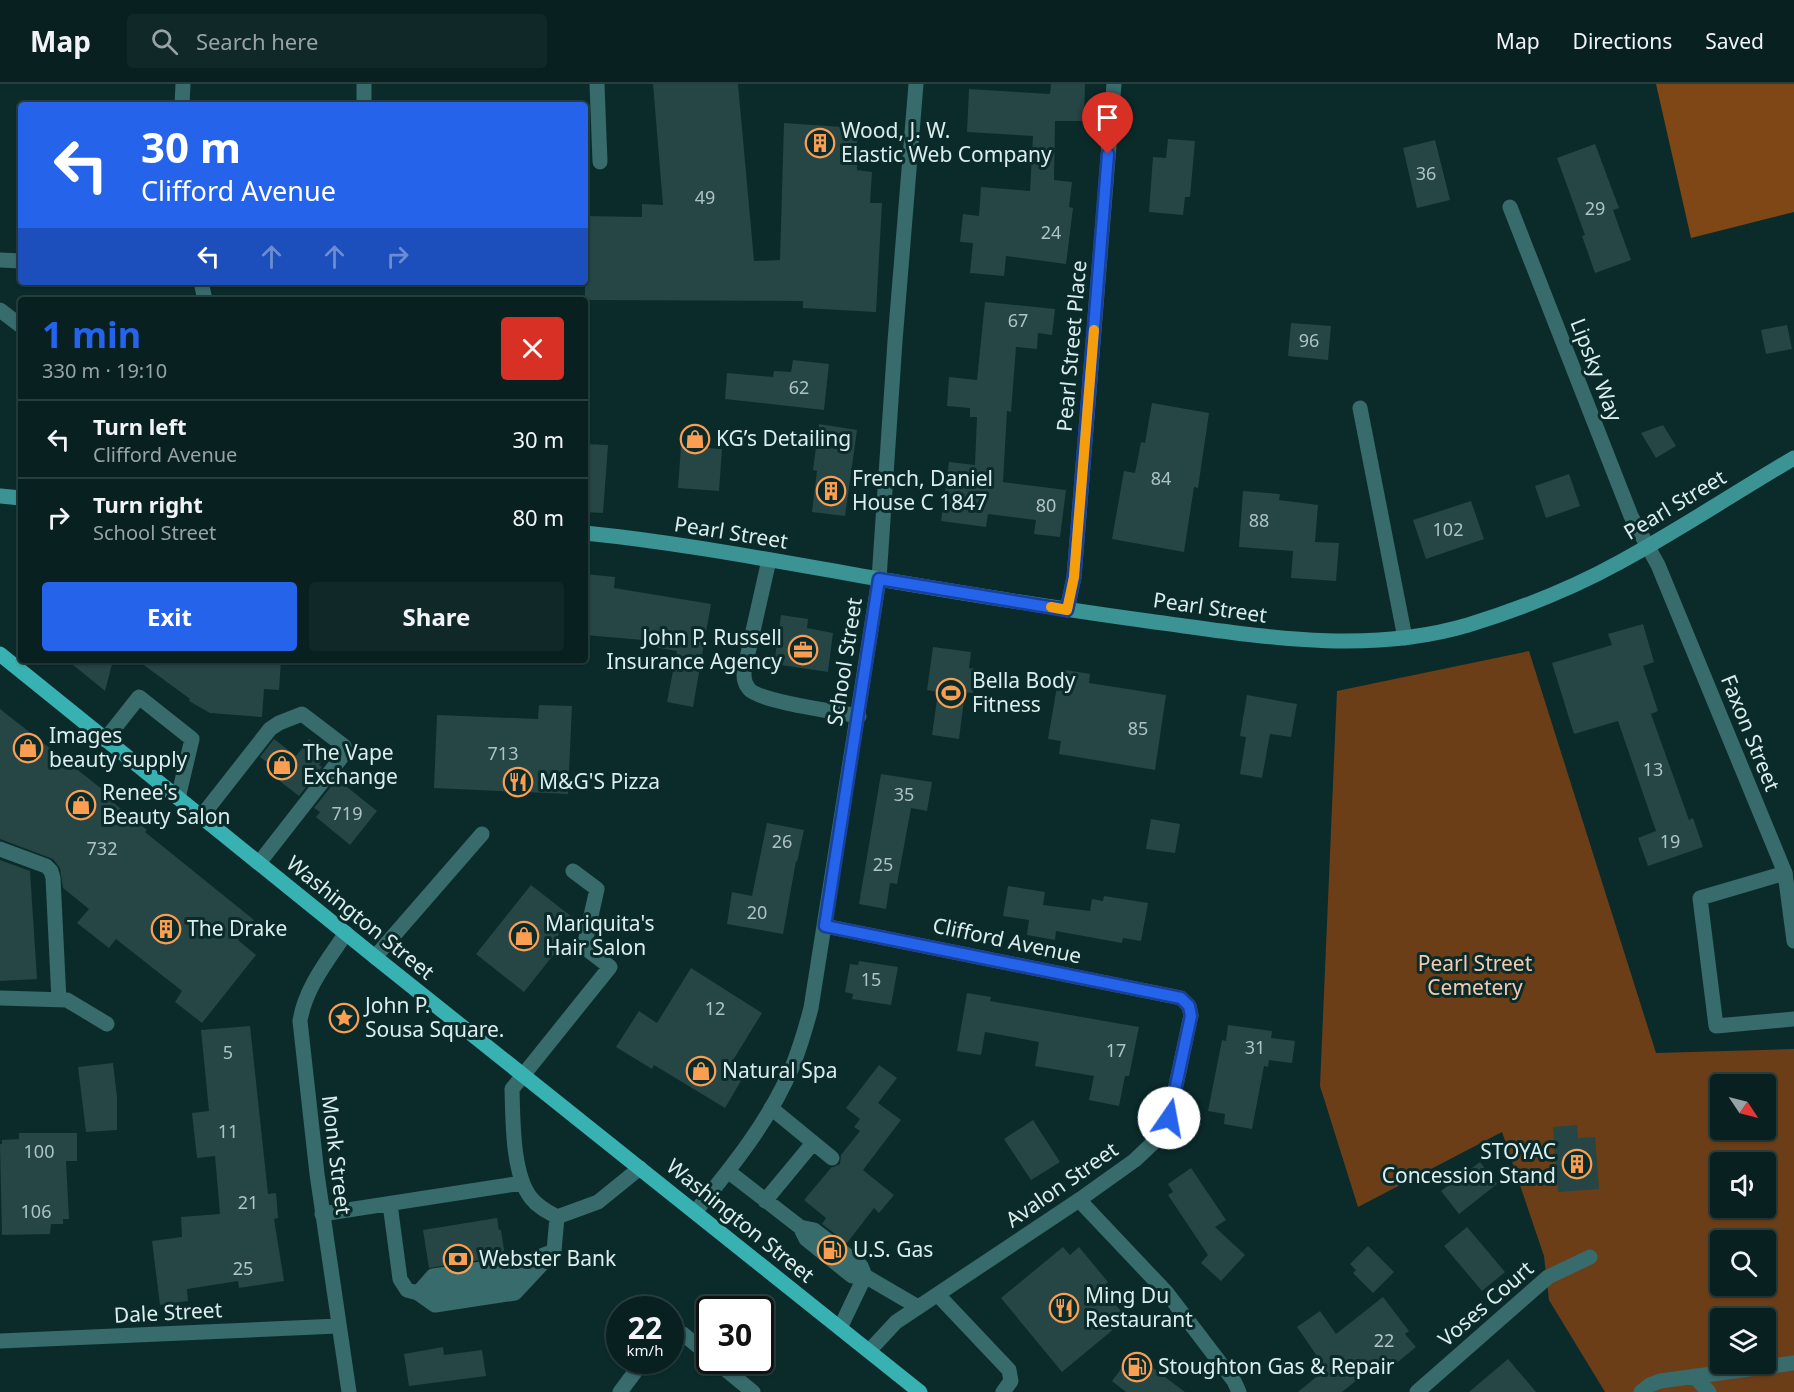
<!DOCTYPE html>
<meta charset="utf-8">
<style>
body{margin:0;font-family:"Noto Sans",sans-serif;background:#112829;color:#f1f3f6;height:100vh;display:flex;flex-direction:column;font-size:22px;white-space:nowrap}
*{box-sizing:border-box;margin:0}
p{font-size:20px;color:#98a3a5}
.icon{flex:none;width:33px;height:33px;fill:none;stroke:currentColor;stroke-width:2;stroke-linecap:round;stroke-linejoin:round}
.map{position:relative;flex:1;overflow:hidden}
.panel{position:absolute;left:18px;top:213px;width:570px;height:366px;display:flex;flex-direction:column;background:#082020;border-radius:6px;box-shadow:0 2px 4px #0004,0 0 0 2px #293e3e}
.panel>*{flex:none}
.guide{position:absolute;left:18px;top:18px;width:570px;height:183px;border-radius:6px;box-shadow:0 2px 4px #0004,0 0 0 2px #293e3e;background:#2563eb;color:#fff;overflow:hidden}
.needle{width:39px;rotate:125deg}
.buttons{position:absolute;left:1710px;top:990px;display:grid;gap:12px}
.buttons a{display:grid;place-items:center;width:66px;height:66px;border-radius:6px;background:#082020;box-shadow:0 2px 4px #0004,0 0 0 2px #293e3e;font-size:30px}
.speed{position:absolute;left:606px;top:1212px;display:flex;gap:12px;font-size:30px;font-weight:700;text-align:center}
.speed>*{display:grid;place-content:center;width:78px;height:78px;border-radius:50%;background:#082020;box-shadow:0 2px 4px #0004,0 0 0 2px #293e3e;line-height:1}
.speed small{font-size:15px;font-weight:400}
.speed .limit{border:3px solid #111;border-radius:9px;background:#fff;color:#111}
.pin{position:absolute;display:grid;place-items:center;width:51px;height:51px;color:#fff;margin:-62px -26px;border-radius:50% 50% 50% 0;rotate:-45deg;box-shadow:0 0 6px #0007}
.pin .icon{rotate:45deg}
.me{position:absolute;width:66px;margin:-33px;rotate:12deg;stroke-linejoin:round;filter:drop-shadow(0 0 4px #0008)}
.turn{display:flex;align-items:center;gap:21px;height:126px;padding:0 24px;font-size:27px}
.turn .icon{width:78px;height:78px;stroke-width:2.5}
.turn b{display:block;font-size:42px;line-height:51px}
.lanes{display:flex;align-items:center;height:57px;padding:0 24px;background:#0003;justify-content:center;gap:30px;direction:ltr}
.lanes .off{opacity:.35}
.round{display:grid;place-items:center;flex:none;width:63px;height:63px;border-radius:6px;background:#112829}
.overview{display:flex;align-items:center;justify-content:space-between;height:102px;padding:0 24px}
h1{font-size:36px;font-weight:700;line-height:45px;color:#2563eb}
.action{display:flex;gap:12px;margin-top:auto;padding:12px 24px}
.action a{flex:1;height:69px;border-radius:6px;background:#2563eb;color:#fff;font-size:24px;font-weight:700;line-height:69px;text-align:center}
.action a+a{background:#112829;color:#f1f3f6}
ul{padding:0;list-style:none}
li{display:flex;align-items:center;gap:18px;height:78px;padding:0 24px;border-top:2px solid #293e3e}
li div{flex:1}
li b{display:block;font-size:22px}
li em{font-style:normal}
header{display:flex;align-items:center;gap:36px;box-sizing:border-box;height:84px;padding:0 30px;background:#082020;border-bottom:2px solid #293e3e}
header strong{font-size:28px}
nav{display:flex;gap:33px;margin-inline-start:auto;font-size:21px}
.search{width:420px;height:54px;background:#112829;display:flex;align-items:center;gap:15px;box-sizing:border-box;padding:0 21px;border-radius:6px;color:#98a3a5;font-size:22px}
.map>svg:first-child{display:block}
</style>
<header>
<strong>Map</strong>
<div class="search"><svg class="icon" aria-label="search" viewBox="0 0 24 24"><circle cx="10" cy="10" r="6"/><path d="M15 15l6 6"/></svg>Search here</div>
<nav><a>Map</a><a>Directions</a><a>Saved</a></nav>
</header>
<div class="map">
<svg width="1794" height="1308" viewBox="0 0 1794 1308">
<rect width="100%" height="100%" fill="#0b2b2b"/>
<!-- green -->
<path fill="#6c3e17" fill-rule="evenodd" d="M1529,567L1656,969L1794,965V1308H1605L1549,1216L1544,1172L1502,1048L1358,1123L1320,1002L1337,607ZM1720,1000H1766V1046H1720ZM1720,1078H1766V1124H1720ZM1720,1156H1766V1202H1720ZM1720,1234H1766V1280H1720Z"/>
<!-- forest -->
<path fill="#7e4715" d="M1656,0H1794V128L1691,154Z"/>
<!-- building -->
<path fill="#264545" d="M653,0H738L754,177L780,176L784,39L857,44V86L872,88L870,119H882L876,228L803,224V217L585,216V132L642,133V120L663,121Z
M1051,0H1085L1084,37H1055L1054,96L1072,98L1069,123L1073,124L1066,180L1006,172L1004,192L970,189L973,159L960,158L963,130L979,132L981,103L1030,107L1033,52L967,48L969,5L1050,10Z
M1168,55L1195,57L1190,113H1185L1183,131L1149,128L1153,73L1166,74Z
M1435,56L1450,116L1417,124L1403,64Z
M1595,60L1619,124L1613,126L1631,176L1595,189L1582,152L1585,151L1557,74Z
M985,218L1055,225L1052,251L1038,249L1037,265L1016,263L1011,328L1007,327L1003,398L1066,406L1060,453L1034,450L1036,436L988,430L986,443L941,437L949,378L975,381L977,333H970V324L947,322L949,293L977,296Z
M1291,239L1331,242L1328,276L1288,272Z
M1787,241L1792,265L1766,270L1761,246Z
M793,276L829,280L824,326L725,315L727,289L773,293L774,287L791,288Z
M1152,319L1209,329L1198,404L1194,403L1184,468L1112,455L1124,387L1135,389L1141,358L1145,359Z
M819,340L857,346L845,432L812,428L817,387L813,386Z
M1663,341L1676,362L1656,374L1641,349Z
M585,360L608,361L603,429L585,428Z
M681,362L722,365L719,407L678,404Z
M1569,390L1580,422L1546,434L1535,402Z
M1243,407L1280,410L1279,416L1318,421L1315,458L1339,459L1336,497L1291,494L1293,467L1239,463Z
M1471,417L1484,455L1426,475L1413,436Z
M585,490L615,493L614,504L711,520L693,623L667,618L677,567L642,561L643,556L585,551Z
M781,531L808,535L807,544L833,549L828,588L774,580Z
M1643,540L1654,578L1643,582L1658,627L1651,630L1689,736L1693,734L1703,763L1648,782L1638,754L1656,747L1618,637L1574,650L1552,579L1612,561L1608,550Z
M933,563L971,568L969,584L976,585L973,609L965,608L959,655L932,651L938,608L927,606Z
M67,576H113L105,607Z
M137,576H281L279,606L264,605L262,633L210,629L189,617L190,615Z
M1060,585L1090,590L1089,599L1166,611L1155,686L1059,670L1061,657L1048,655Z
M1247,611L1297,620L1291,653L1270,650L1262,694L1240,690L1246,653L1240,652Z
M539,621L572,622L568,710L434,704L437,631L538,635Z
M0,625L112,713L110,716L147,746L145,748L254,836L238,856L256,871L202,939L175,918L182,907L116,855L109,864L77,839L89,825L63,804L60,784L53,775L0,755Z
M274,655L296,672L309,655L327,670L319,681L322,683L299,712L272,691L276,685L260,673Z
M881,690L932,698L927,727L911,724L897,800L890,799L886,825L859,820Z
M337,695L377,727L350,761L316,733L320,728L314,724Z
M1151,735L1180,740L1175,769L1146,765Z
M767,739L804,746L797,778L796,777L783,850L727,840L732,808L752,812Z
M0,776L30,787L37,895L0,897Z
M531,801L572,833L556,854L562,860L524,908L476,870Z
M1008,802L1045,808L1043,821L1090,827L1092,815L1103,817L1104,812L1148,819L1141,857L1123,854L1122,859L1056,847L1055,856L1027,851L1029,836L1003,832Z
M859,877L898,883L891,921L852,915L853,910L845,908L850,880L858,881Z
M691,884L762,929L730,981L745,990L725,1024L654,981L652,985L616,963L639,927L657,939Z
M967,909L991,913L990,917L1139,943L1129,992H1125L1119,1022L1089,1016L1094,992L1035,982L1039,958L985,948L981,971L957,967Z
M1228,941L1272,947L1271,954L1295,957L1292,979L1269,976L1268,983L1264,982L1252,1045L1224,1040L1225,1030L1208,1027L1222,956L1226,957Z
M250,942L268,1110L276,1109L278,1134L274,1135L284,1197L239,1204L238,1197L187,1205L188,1217L160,1221L152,1157L182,1153L181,1133L220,1130L215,1072L197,1074L192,1029L209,1027L201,946Z
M113,979L117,1013V1046L86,1048L78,983Z
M879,981L897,994L878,1019L901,1036L863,1086L894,1111L879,1129L874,1124L847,1159L822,1140L826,1134L804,1116L831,1084L840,1080L841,1071L860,1047L854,1043L860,1035L846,1024Z
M1033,1036L1060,1078L1031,1096L1004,1055Z
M1577,1041L1578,1054L1595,1053L1599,1105L1558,1108L1553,1043Z
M19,1049H77V1077H66L69,1135H63V1140H51L50,1150L2,1151L0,1060H2V1056L19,1055Z
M1480,1078L1497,1100L1459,1130L1441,1107Z
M1191,1084L1226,1136L1215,1143L1245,1171L1221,1197L1201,1179L1208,1171L1168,1111L1173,1108L1168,1100Z
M497,1134L499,1146H501L505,1172L429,1184L423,1146Z
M1467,1143L1505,1188L1482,1207L1444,1162Z
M1368,1162L1394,1188L1373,1209L1353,1189L1356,1186L1350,1180Z
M1063,1163L1070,1171L1079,1163L1108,1198L1101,1204L1127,1234L1062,1288L1001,1214Z
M1383,1213L1409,1247L1405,1250L1416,1263L1393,1282L1386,1273L1342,1308H1298L1326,1285L1297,1243L1320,1227L1336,1250Z
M443,1263L444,1271L482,1266L486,1292L409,1302L404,1270Z
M1133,1269L1185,1308H1126L1112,1297Z
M1508,1275L1536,1308H1469Z"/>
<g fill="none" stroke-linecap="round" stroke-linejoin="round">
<!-- service -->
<path stroke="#386b6c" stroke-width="15" d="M597,0L600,78
M182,21L183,0
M364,21V0
M0,176L21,177
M201,198L205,216
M0,226L21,242
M1360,324L1405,554
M769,476L744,587C744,594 744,599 749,605C760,618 838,628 859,632
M105,656L139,613L192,655L178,714
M201,733L270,645L279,639L302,630L340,659L344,662L345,666L341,674L259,779
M0,765L46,782L51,787L53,794L59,916
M573,787L597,805L584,863L610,883L512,1005C513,1035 512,1090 531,1114C538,1123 548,1128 557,1133L598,1118L640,1084
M1794,857L1785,789L1700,814L1716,942L1794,935
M375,873L482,750
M0,914L67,916L107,940
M771,1024L832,1074
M729,1088L800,1143L814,1146L861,1182L865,1192H852L806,1155L800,1143
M1079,1116L1167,1209L1234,1297L1239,1308
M765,1117L813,1059
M390,1120L400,1195L407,1206L418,1209L433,1192L523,1179L554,1167
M322,1130L522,1099
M418,1209L435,1221L515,1209L554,1167L557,1133
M418,1209L516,1194L530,1185
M938,1211L1009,1286L1011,1297L1003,1308
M840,1244L865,1192L918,1223
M670,1247L683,1250L710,1272
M714,1276L753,1308
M1694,1292L1709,1308
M620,1308L644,1276
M1641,1308L1650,1301L1660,1297L1794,1279"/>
<!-- minor -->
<path stroke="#386b6c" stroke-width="15" d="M1510,123L1631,432L1658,481L1785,789
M1067,526L1074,493L1114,0
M825,842L1181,914L1189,922L1191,931L1169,1034L1155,1057L1135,1076L1079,1116L896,1238L869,1267
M346,849C328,876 305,904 300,937L317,1090L349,1308
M0,1257L338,1242
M1417,1308L1548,1193L1590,1173"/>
<!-- tertiary -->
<path stroke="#386b6c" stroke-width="15" d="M695,1128C732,1083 770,1036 793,981C800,963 806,943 811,924L879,495L895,257L916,0"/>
<!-- secondary -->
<path stroke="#3b9394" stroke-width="15" d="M0,412L21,414
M585,449C684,459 781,478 879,495C968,510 1058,525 1148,537C1254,551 1363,572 1468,541C1520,525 1573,504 1620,478C1679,446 1736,408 1794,374"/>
<!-- primary -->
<path stroke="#38b1b3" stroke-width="15" d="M0,570L375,873L920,1308"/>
</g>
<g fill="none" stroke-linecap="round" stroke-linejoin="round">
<!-- route casing -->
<g stroke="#184099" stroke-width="15">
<path id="route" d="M1108,70L1074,493L1067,526L879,495L825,842L1181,914L1189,922L1191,932L1169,1034"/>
</g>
<!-- route -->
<use href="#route" stroke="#2563eb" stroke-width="10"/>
<!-- slow -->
<path stroke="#f59e0b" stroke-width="10" d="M1051,523L1067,526L1074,493L1094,246"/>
</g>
<!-- icons -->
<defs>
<g id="building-ring" transform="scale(1.5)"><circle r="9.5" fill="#0b2b2b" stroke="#fb9e52" stroke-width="1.5"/><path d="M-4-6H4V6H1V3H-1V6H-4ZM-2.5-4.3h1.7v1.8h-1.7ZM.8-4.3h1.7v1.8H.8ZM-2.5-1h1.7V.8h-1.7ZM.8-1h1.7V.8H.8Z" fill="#fb9e52"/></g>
<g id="shop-ring" transform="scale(1.5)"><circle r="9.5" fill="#0b2b2b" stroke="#fb9e52" stroke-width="1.5"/><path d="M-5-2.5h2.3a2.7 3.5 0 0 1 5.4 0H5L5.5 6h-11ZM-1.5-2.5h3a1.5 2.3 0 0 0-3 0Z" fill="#fb9e52"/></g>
<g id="office-ring" transform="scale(1.5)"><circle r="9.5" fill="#0b2b2b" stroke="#fb9e52" stroke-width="1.5"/><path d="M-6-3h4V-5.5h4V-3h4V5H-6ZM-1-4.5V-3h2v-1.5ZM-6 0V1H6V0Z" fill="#fb9e52"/></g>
<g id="stadium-ring" transform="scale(1.5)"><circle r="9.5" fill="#0b2b2b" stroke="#fb9e52" stroke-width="1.5"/><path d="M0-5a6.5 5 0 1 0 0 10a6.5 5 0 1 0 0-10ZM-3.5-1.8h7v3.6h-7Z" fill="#fb9e52"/></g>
<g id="restaurant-ring" transform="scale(1.5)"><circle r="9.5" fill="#0b2b2b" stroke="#fb9e52" stroke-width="1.5"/><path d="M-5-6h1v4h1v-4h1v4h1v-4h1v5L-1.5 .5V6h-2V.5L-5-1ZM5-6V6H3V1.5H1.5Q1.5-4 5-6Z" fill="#fb9e52"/></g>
<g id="sight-ring" transform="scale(1.5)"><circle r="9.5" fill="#0b2b2b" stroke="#fb9e52" stroke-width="1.5"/><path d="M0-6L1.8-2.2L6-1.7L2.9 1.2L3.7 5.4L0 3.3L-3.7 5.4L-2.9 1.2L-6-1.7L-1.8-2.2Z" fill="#fb9e52"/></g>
<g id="fuel-ring" transform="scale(1.5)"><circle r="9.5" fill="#0b2b2b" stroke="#fb9e52" stroke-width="1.5"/><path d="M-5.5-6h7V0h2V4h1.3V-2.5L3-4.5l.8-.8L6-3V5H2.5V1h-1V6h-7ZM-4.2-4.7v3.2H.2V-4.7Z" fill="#fb9e52"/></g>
<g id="bank-ring" transform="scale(1.5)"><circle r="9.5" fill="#0b2b2b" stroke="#fb9e52" stroke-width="1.5"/><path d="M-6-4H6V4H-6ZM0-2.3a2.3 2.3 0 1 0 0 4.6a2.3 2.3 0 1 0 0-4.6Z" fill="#fb9e52"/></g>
</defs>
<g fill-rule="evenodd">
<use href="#building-ring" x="820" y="59"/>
<use href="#shop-ring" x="695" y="355"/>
<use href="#building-ring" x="831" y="407"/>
<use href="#office-ring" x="803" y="566"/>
<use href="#stadium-ring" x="951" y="609"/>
<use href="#shop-ring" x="28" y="664"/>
<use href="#shop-ring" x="282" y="681"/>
<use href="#restaurant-ring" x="518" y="698"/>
<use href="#shop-ring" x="81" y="721"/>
<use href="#building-ring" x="166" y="845"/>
<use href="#shop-ring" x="524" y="852"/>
<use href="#sight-ring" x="344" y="934"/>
<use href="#shop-ring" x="701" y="987"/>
<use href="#building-ring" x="1577" y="1080"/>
<use href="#fuel-ring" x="832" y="1166"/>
<use href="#bank-ring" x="458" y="1175"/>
<use href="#restaurant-ring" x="1064" y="1224"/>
<use href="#fuel-ring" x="1137" y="1283"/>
</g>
<g text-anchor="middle" stroke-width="6" stroke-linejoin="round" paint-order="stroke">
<!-- number labels -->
<g font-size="18" fill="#aec3c3">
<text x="1426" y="96">36</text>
<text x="705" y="120">49</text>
<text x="1595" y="131">29</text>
<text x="1051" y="155">24</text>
<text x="1018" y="243">67</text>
<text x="1309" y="263">96</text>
<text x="799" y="310">62</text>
<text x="1161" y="401">84</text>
<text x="1046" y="428">80</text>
<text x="1259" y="443">88</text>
<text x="1448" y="452">102</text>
<text x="1138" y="651">85</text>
<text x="503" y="676">713</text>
<text x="1653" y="692">13</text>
<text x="904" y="717">35</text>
<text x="347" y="736">719</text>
<text x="782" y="764">26</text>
<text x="1670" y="764">19</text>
<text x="102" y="771">732</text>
<text x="883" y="787">25</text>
<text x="757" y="835">20</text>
<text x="871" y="902">15</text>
<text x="715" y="931">12</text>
<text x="1255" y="970">31</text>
<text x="1116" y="973">17</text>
<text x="228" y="975">5</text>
<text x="228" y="1054">11</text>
<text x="39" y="1074">100</text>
<text x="248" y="1125">21</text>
<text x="36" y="1134">106</text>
<text x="243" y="1191">25</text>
<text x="1384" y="1263">22</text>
</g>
<!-- poi labels -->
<g font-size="21" fill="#dceded" stroke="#0b2b2b" text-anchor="start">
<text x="841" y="54">Wood, J. W.<tspan x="841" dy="24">Elastic Web Company</tspan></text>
<text x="716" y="362">KG’s Detailing</text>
<text x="852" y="402">French, Daniel<tspan x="852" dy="24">House C 1847</tspan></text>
<text x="782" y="561" text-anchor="end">John P. Russell<tspan x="782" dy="24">Insurance Agency</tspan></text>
<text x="972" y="604">Bella Body<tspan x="972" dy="24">Fitness</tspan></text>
<text x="49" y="659">Images<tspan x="49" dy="24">beauty supply</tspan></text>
<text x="303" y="676">The Vape<tspan x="303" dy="24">Exchange</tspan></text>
<text x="539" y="705">M&amp;G'S Pizza</text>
<text x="102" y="716">Renee's<tspan x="102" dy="24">Beauty Salon</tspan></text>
<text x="545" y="847">Mariquita's<tspan x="545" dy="24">Hair Salon</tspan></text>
<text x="187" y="852">The Drake</text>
<text x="365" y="929">John P.<tspan x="365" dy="24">Sousa Square.</tspan></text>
<text x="722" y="994">Natural Spa</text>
<text x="1556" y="1075" text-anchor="end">STOYAC<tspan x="1556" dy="24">Concession Stand</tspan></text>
<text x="853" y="1173">U.S. Gas</text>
<text x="479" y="1182">Webster Bank</text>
<text x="1085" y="1219">Ming Du<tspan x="1085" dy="24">Restaurant</tspan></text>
<text x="1158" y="1290">Stoughton Gas &amp; Repair</text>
</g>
<!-- street labels -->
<g font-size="21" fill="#dceded" stroke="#0b2b2b">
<text transform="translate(1072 262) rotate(-85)" y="7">Pearl Street Place</text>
<text transform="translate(1596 286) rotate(69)" y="7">Lipsky Way</text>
<text transform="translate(1675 421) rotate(-31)" y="7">Pearl Street</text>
<text transform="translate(731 449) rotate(9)" y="7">Pearl Street</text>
<text transform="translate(1210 524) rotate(8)" y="7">Pearl Street</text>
<text transform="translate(845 578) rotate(-81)" y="7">School Street</text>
<text transform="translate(1750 649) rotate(68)" y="7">Faxon Street</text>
<text transform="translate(360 834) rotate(39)" y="7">Washington Street</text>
<text transform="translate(1007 857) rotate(12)" y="7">Clifford Avenue</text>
<text transform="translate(336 1071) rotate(83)" y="7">Monk Street</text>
<text transform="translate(1062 1101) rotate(-35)" y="7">Avalon Street</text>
<text transform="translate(740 1137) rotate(39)" y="7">Washington Street</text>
<text transform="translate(1486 1220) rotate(-41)" y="7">Voses Court</text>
<text transform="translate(168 1229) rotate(-3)" y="7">Dale Street</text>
</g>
<!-- park labels -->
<g font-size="21" fill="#f4cbae" stroke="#0b2b2b">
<text x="1475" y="887">Pearl Street<tspan x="1475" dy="24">Cemetery</tspan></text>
</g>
</g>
</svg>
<div class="buttons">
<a><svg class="needle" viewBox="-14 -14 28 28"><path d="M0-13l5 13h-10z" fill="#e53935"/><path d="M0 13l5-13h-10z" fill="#98a3a5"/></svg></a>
<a><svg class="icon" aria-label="sound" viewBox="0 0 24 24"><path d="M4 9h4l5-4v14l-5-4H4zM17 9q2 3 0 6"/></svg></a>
<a><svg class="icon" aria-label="search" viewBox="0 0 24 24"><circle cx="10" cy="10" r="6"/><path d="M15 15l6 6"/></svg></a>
<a><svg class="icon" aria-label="layers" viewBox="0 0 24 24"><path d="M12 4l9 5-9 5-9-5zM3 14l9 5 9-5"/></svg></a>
</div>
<div class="speed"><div>22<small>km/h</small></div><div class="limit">30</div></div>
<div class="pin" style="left:1108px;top:70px;background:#d93025"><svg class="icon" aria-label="arrive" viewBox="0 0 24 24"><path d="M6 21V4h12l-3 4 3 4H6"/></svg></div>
<svg class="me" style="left:1169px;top:1034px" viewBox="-20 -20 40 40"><circle r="19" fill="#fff"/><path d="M0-13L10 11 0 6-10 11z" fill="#2563eb"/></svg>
<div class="guide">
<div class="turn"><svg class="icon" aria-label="left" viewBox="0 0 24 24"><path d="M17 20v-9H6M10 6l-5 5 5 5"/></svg><div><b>30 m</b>Clifford Avenue</div></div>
<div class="lanes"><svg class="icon" aria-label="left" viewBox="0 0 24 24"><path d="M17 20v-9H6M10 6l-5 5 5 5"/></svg><svg class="icon off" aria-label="ahead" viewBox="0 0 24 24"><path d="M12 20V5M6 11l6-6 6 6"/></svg><svg class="icon off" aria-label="ahead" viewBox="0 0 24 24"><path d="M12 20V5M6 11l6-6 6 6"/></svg><svg class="icon off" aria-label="right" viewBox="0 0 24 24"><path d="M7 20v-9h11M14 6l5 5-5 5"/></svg></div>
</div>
<section class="panel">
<div class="overview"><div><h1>1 min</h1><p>330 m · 19:10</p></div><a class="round" style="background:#d93025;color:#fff"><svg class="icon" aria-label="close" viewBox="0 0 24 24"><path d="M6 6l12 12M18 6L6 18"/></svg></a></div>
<ul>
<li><svg class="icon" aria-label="left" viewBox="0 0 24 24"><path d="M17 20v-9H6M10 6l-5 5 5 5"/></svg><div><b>Turn left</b><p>Clifford Avenue</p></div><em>30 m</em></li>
<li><svg class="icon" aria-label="right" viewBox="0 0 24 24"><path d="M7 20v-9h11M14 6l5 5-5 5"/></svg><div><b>Turn right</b><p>School Street</p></div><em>80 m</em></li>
</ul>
<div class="action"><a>Exit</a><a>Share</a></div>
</section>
</div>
